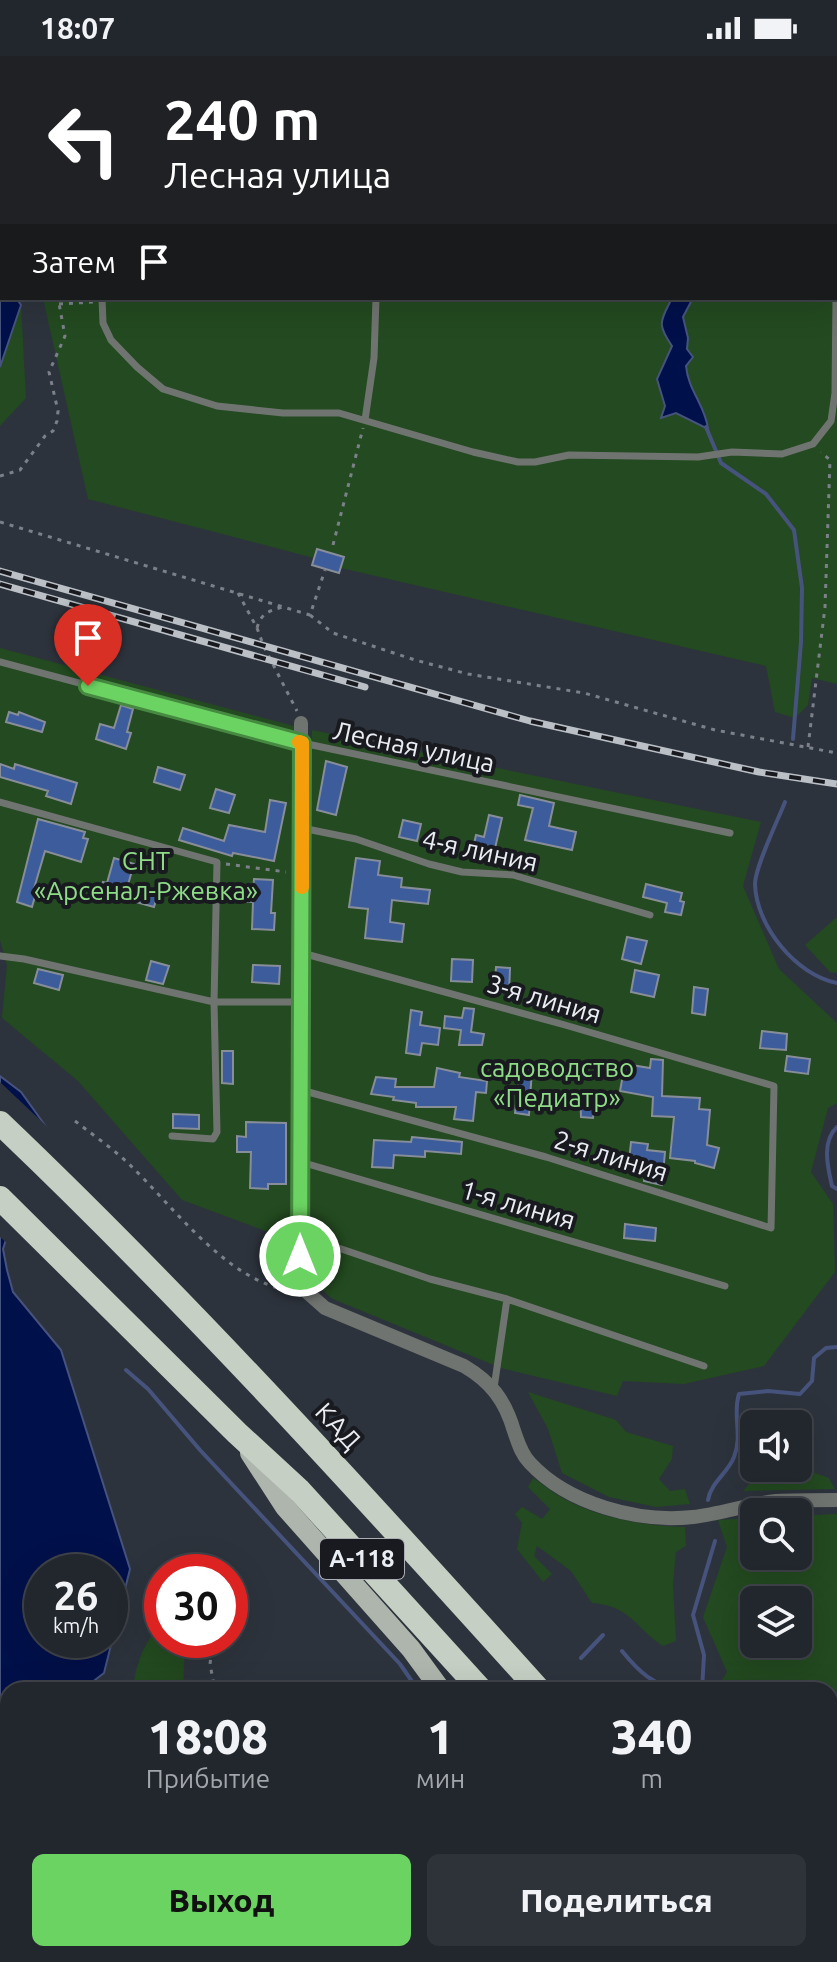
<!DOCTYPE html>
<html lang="ru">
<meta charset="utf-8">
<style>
body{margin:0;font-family:Ubuntu,sans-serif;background:#2e3239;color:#f1f3f6;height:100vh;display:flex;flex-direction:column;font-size:30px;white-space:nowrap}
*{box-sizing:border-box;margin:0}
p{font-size:26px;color:#a2a5aa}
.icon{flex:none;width:44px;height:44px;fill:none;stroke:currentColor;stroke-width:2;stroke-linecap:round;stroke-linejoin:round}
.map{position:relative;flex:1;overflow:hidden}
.details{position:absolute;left:0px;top:1626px;width:838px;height:280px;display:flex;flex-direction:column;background:#22262d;border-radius:24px 24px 0 0;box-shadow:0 8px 32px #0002,0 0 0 2px #3f4349}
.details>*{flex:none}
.guide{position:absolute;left:0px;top:0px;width:838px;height:244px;box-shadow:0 8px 32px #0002,0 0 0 2px #3f4349;background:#202124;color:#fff;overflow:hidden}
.controls{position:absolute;left:740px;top:1354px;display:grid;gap:16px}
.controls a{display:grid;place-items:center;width:72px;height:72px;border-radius:12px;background:#22262d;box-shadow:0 8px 32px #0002,0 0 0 2px #3f4349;font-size:40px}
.speed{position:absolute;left:24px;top:1498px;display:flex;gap:16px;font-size:40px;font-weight:700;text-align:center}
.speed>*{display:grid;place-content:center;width:104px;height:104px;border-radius:50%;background:#22262d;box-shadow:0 8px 32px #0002,0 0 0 2px #3f4349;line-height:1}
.speed small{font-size:20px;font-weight:400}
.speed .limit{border:12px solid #d22;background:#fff;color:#111}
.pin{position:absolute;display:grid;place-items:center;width:68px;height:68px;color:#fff;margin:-82px -34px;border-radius:50% 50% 50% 0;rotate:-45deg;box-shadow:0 0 8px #0007}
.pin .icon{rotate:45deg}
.me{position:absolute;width:88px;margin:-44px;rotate:0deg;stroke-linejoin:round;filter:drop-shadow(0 0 6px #0008)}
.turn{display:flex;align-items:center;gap:28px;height:168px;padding:0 32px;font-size:36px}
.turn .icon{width:104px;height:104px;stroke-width:2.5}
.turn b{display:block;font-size:56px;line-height:68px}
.then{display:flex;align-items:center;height:76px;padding:0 32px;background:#0003;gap:16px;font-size:30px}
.eta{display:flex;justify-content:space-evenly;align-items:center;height:136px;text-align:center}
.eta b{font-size:48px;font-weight:800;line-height:56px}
.action{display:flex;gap:16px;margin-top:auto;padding:16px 32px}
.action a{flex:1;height:92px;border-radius:12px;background:#6bd362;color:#111;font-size:32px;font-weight:800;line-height:92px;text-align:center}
.action a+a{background:#2e3239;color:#f1f3f6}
.status{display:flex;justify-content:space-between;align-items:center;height:56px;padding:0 40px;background:#22262d;direction:ltr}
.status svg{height:22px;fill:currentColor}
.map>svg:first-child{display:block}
</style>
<div class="status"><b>18:07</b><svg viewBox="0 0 49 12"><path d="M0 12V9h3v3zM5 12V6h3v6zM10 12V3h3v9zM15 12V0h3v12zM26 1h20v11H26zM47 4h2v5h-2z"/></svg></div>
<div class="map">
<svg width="837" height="1906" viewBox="0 0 837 1906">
<rect width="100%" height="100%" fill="#2d333c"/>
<!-- green -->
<path fill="#234a20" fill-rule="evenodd" d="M27,0H837V628L812,622L808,649L795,662L775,656L766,610L341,512L339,517L312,509L314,502L88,443L43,242H836V2Z
M21,249L26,342L0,370V311Z
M0,592L294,670L292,1185L182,1144L78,1025L2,962L7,909L0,884Z
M312,674L761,766L743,830L779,913L837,967V1047L828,1052L811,1116L833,1148L835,1216L764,1310L684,1328L623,1325L617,1340L501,1312L333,1243C313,1229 310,1213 307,1190Z
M837,861V917L830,916L805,889Z
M528,1336L616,1364L626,1376L673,1390L672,1403L659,1423L670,1435L685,1433L690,1448L656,1451L609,1441L562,1417L548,1373Z
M798,1411L829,1422L835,1433L743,1435L758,1419V1412Z
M533,1422C545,1430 557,1440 570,1446C605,1463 646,1470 685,1471L686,1490L676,1496L673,1528L676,1585L663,1590C634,1571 631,1550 592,1547L571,1515L537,1490L534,1500L552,1518L543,1526L517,1493L522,1467L515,1458L522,1451L542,1463L550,1453L528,1431Z
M837,1458V1896L830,1888V1745L835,1740L837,1714L830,1698V1634H716L727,1616L703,1561L727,1491L718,1464L754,1462V1500H798V1460ZM754,1544H798V1588H754Z
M162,1569V1584H185L183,1634H132C137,1609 142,1586 162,1569Z
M186,1898H321L320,1906H185Z
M515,1898H661L667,1906H514Z"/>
<!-- water -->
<path fill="#00104a" stroke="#46537d" stroke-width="2" fill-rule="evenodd" d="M0,220L2,242H16L21,249L0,311Z
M672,242H693L683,261L688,282L687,293L693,301L686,310C688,334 706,351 708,373L676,357L661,362L665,350L657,323L672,290C656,267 661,265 672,242Z
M0,1020L21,1036L52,1079L15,1155L3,1193L7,1214L13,1236L61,1294L130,1513L104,1617L82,1634H8V1691L3,1695L0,1708ZM42,1516H110V1584H42Z"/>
<!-- pier -->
<path fill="#2d333c" d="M0,1026L56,1079L54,1103L45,1134L18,1158L9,1189L0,1181Z"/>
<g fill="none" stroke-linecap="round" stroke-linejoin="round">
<!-- stream -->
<path stroke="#46537d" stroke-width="4" d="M753,0L754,2
M706,371L721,407L766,438L794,474L802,532L801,586L793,683
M785,746C778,764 755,811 755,828C756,870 796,919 837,927
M837,1071C821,1086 828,1112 832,1130L837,1133
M126,1314L148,1333L200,1394L400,1608L418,1634
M708,1444C711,1426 728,1417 734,1401C743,1379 732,1359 739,1338L768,1335L800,1338L812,1325L814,1302L826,1292L837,1291
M622,1595C639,1616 654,1630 681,1634
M581,1602L603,1579
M702,1634L704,1599L693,1559L715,1485
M630,1898L635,1906
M817,1898L825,1906
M463,1904L464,1898"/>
</g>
<!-- building -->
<path fill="#3c5c9b" stroke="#878d99" stroke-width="2" d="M317,493L344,501L339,517L312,509Z
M121,649L133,653L127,676L131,677L126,693L96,683L100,668L114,672Z
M9,656L18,659L19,656L45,666L42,676L6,666Z
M326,705L347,711L336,759L317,754Z
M0,708L14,713L15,708L77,727L71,748L46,740L48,735L0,721Z
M158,711L185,719L180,734L154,726Z
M216,733L235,739L229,757L210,752Z
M520,739L554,747L549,770L576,776L572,794L525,784L533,752L518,749Z
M270,744L286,747L274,805L233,797L232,800L179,784L183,772L224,785L229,769L265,776Z
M489,759L502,762L493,801L472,796L476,779L484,781Z
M38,763L85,776L83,782L88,783L81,806L45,795L33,836L36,837L32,851L17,846Z
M403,764L421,768L417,785L399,781Z
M114,802L134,808L127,832L157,841L154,851L118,841L117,844L99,839L103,826L107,827Z
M356,802L380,805L378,819L402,822L401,831L430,834L428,848L392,844L390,866L404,868L402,886L365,882L368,853L349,851Z
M254,823L273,824L271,857H275L274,874L252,873L253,846L223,844V833L253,834Z
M646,828L682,837L680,845L684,846L681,859L665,856L667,847L643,841Z
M627,881L647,885L641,908L622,903Z
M452,903L473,904L472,926L451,925Z
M151,905L169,910L163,928L146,924Z
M253,909L280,910L279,928L252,926Z
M496,911L510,912L509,937H494Z
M38,913L63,919L59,934L34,927Z
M635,914L659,919L654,941L631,936Z
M694,931L708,933L705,959L692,957Z
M464,952L474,953L471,976L484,978L482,989H459L461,974L444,972L445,960L462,962Z
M411,954L422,956L420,969L440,972L438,989L422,987L420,999L406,997Z
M762,975L787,978L786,994L760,992Z
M222,995H233V1028L222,1027Z
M787,1000L810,1003L808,1018L785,1015Z
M651,1003L663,1004L662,1040L700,1042L699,1053L710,1054L707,1089L719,1092L714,1112L695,1107V1105L670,1102L674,1061L652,1060L653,1041L620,1035L625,1008L650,1012Z
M437,1012L460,1017L459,1021L487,1025L486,1037L476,1036L473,1065L454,1063L456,1051H416V1047L393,1044L394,1041L371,1038L376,1021L396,1023L395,1031H434Z
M520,1012L532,1013L529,1059L515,1057Z
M580,1035L596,1037L593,1062L581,1061Z
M173,1058L199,1059V1073L173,1072Z
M246,1066L286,1067V1128H268V1133L250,1132L251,1096H237V1080L246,1081Z
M412,1081L462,1086L461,1098L425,1095V1101L394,1099L393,1112L372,1111L374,1084L411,1086Z
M631,1086L648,1088L647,1094L665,1096L662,1129L644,1125L646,1107L629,1105Z
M625,1168L656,1172L655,1185L624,1182Z"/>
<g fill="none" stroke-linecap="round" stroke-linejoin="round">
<!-- path -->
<path stroke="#7c8189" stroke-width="3" stroke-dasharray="4 6" stroke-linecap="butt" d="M0,31L2,32
M59,248L94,246
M0,420L20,414L45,380L53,375L57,365L58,355L49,316L65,280L58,242
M0,466L310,559L325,514
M333,489L363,372
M238,537L257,572C261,557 269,555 283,551
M310,559L333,577L415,604L468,618L584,637L715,674L837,697
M257,572L264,591L297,655
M808,691L825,551L830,404L821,396
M226,808L286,816
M75,1065C93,1079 112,1092 129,1108C174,1151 227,1226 292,1235
M213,1584L210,1608L215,1634
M28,1906L32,1898
M288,1906L289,1898"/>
<!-- service -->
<path stroke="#707470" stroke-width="7" d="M152,2V0
M385,2V0
M836,185L837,91
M102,242L103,267L111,284L137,311L163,333L217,350L283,357H339L473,396L518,406H535L569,399L698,401L732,396L782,398L813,388L831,365L835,337L836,242
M365,364L374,302L376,242
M0,606L312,689L730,777
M0,746L217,806L214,946L217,1076L213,1083L172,1080
M302,772L356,783L429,808L462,816L513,819L650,859
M0,900L24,903L214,946H299
M301,1034L546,1101L771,1172L774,1030L565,969L302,897
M301,1106L725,1230
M300,1179L430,1223L507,1243L704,1310
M494,1332L507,1243"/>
<!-- minor -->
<path stroke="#707470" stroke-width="14" d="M301,667L300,1220L308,1237L325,1252L464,1310C491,1326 505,1344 514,1375C518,1386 521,1398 530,1407C568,1448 638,1467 693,1461C721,1458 748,1448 776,1445C796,1444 817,1444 837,1444"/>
<!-- primary -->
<path stroke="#adb5ac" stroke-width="20" d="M250,1397L285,1451L411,1593L441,1634
M778,1898L786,1906
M502,1906L504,1898"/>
<!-- motorway -->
<path stroke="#c5cfc3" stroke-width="24" d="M0,1067C189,1247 364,1440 539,1634
M0,1142L237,1377L299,1434L481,1634
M693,1898L698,1906
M744,1898L749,1906"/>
<!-- rail casing -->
<g stroke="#bbc0c7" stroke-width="7">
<path id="rail" d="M0,515L530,665L759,716L837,728
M0,528L365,631"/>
</g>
<!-- rail -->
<use href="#rail" stroke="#181a1f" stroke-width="4" stroke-dasharray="12" stroke-linecap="butt"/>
</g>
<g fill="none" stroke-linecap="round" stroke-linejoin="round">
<!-- route casing -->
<g stroke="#468940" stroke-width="20">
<path id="route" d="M88,630L302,687L300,1200"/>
</g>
<!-- route -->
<use href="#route" stroke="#6bd362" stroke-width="14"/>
<!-- slow -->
<path stroke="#f59e0b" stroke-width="14" d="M299,686L302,687V831"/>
</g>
<g text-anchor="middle" stroke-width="8" stroke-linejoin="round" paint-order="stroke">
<!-- shield labels -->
<rect fill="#181a1f" stroke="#abaeb4" stroke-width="2" x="320" y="1483" width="84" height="40" rx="6"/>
<g font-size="24" font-weight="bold" fill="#eaeef4">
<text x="362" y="1511">А-118</text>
</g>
<!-- street labels -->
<g font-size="26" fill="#eaeef4" stroke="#181a1f">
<text transform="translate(414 691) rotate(12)" y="9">Лесная улица</text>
<text transform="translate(480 795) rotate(12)" y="9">4-я линия</text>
<text transform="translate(544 943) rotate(16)" y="9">3-я линия</text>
<text transform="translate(611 1100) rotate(17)" y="9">2-я линия</text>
<text transform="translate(518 1149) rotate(16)" y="9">1-я линия</text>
<text transform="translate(338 1370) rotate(47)" y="9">КАД</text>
</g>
<!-- park labels -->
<g font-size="26" fill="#8fdc87" stroke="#181a1f">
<text x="146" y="814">СНТ<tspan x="146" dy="30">«Арсенал-Ржевка»</tspan></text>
<text x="557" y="1021">садоводство<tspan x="557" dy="30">«Педиатр»</tspan></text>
</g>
</g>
</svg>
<div class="controls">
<a><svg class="icon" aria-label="sound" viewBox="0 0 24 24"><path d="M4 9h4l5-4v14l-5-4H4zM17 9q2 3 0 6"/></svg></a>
<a><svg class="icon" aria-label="search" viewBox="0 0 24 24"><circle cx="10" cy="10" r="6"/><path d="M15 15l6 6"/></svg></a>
<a><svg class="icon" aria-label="layers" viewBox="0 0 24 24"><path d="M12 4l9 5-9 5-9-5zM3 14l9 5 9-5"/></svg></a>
</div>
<div class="speed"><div>26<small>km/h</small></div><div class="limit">30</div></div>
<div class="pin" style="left:88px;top:630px;background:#d93025"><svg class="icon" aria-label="arrive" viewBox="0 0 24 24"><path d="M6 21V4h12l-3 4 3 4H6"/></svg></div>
<svg class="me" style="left:300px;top:1200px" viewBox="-20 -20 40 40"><circle r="17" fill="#6bd362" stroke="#fff" stroke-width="3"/><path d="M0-11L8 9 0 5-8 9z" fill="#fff"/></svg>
<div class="guide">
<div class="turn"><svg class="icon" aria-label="left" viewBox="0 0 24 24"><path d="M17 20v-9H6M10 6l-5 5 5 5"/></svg><div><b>240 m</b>Лесная улица</div></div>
<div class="then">Затем<svg class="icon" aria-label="arrive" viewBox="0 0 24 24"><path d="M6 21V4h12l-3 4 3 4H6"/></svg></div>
</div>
<section class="details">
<div class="eta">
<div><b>18:08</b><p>Прибытие</p></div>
<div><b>1</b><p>мин</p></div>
<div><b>340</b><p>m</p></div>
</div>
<div class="action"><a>Выход</a><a>Поделиться</a></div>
</section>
</div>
